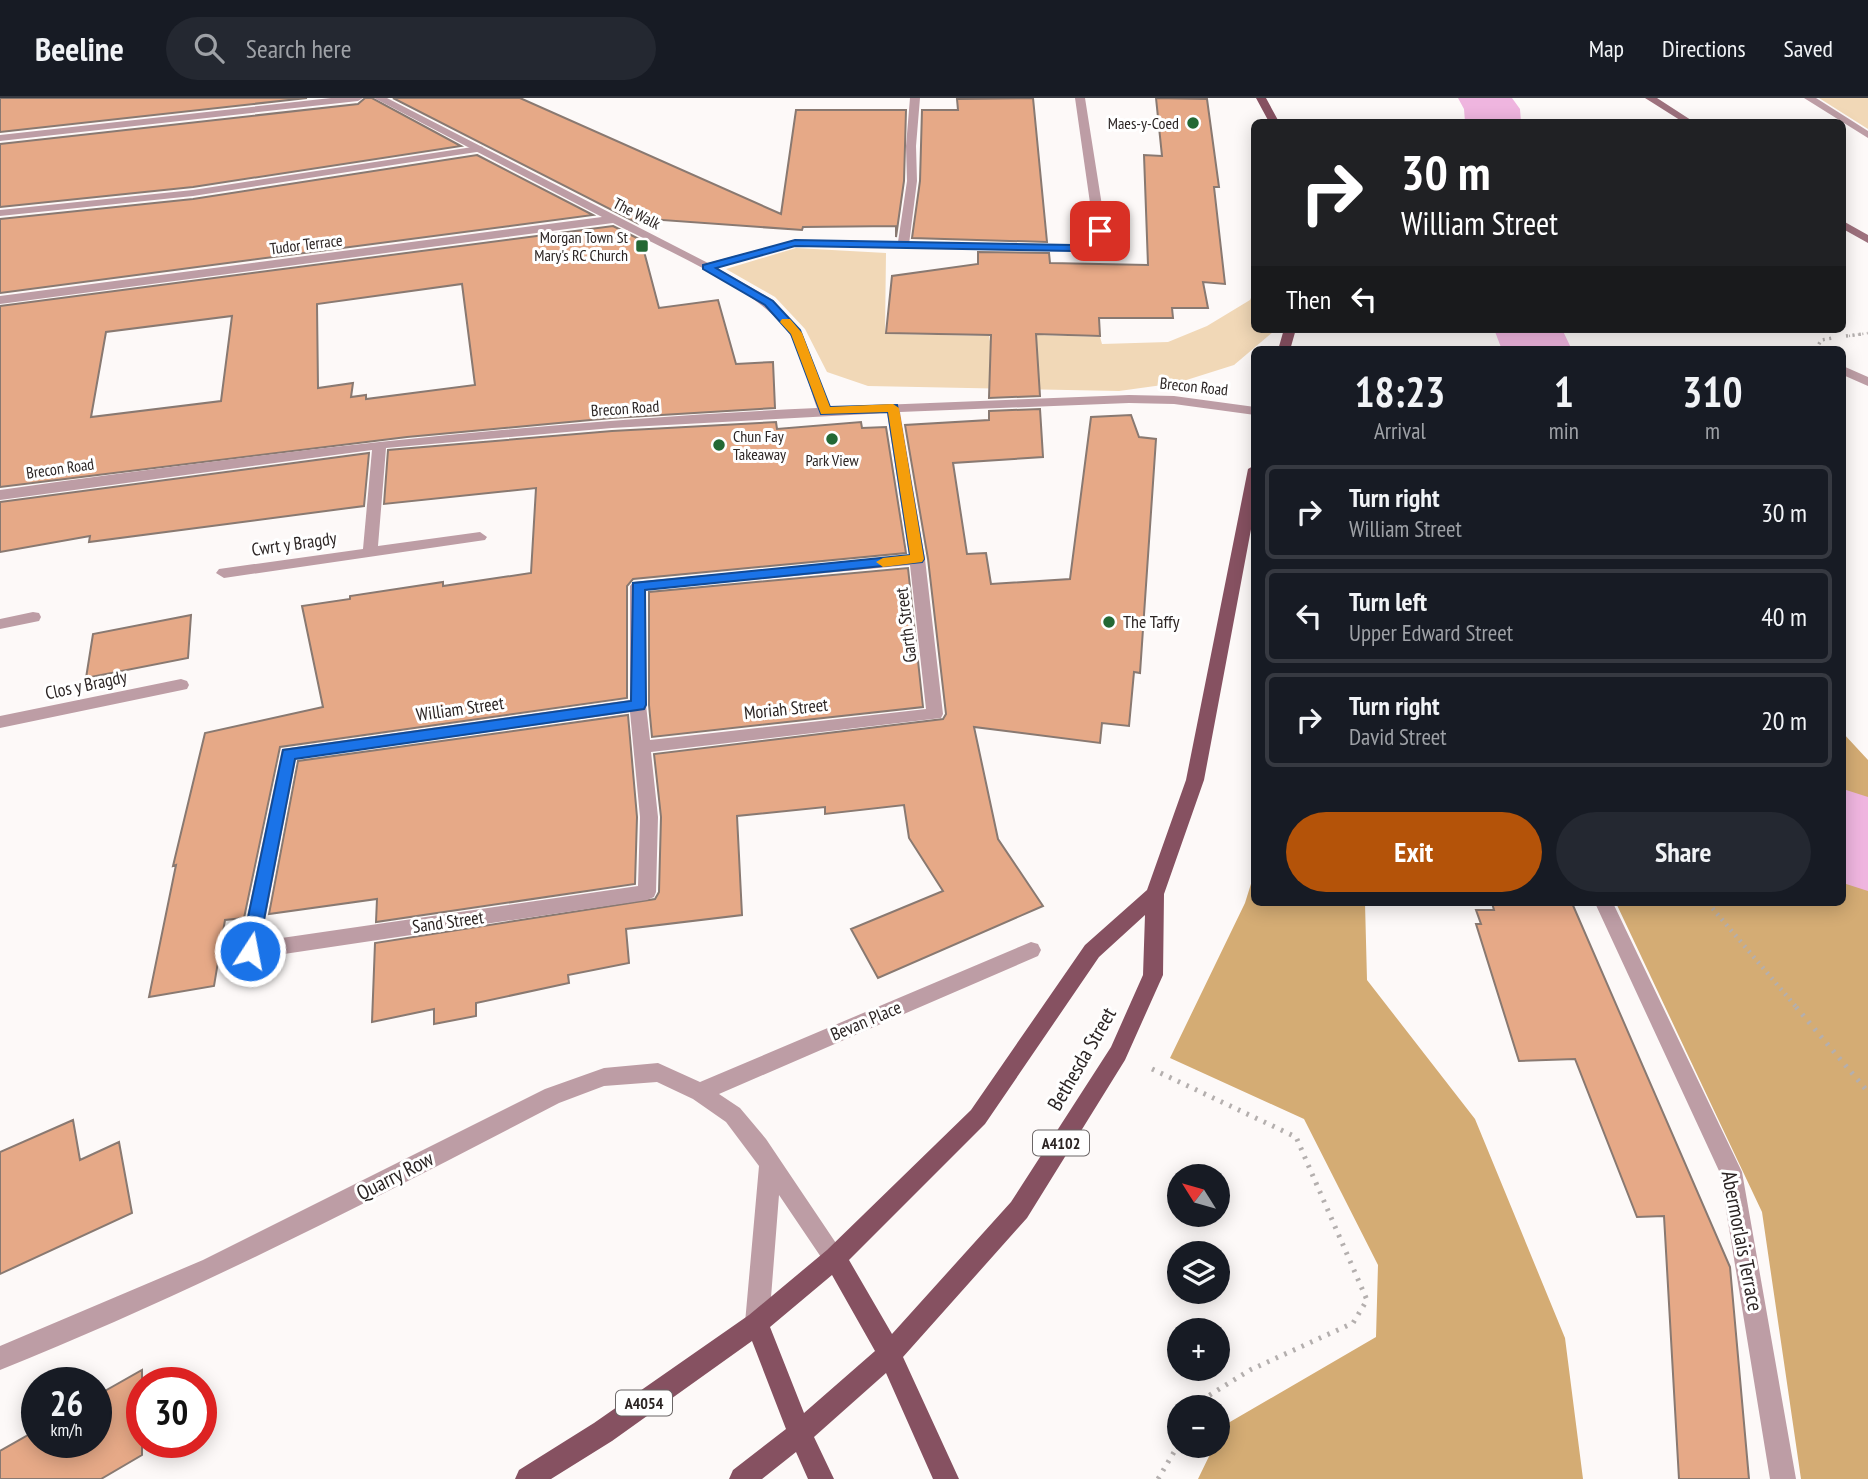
<!DOCTYPE html>
<meta charset="utf-8">
<style>
body{margin:0;font-family:"PT Sans Narrow",sans-serif;background:#242831;color:#f1f3f6;height:100vh;display:flex;flex-direction:column;font-size:26px;white-space:nowrap}
*{box-sizing:border-box;margin:0}
p{font-size:23px;color:#9ea1a6}
.icon{flex:none;width:38px;height:38px;fill:none;stroke:currentColor;stroke-width:2;stroke-linecap:round;stroke-linejoin:round}
.map{position:relative;flex:1;overflow:hidden}
.details{position:absolute;left:1251px;top:248px;width:595px;height:560px;display:flex;flex-direction:column;background:#171b24;border-radius:10px;box-shadow:0 4px 18px #0003}
.details>*{flex:none}
.top-card{position:absolute;left:1251px;top:21px;width:595px;height:214px;border-radius:10px;box-shadow:0 4px 18px #0003;background:#202124;color:#fff;overflow:hidden}
.needle{width:46px;rotate:307deg}
.controls{position:absolute;left:1167px;top:1066px;display:grid;gap:14px}
.controls a{display:grid;place-items:center;width:63px;height:63px;border-radius:50%;background:#171b24;box-shadow:0 4px 18px #0003;font-size:35px}
.speed{position:absolute;left:21px;top:1269px;display:flex;gap:14px;font-size:35px;font-weight:700;text-align:center}
.speed>*{display:grid;place-content:center;width:91px;height:91px;border-radius:50%;background:#171b24;box-shadow:0 4px 18px #0003;line-height:1}
.speed small{font-size:18px;font-weight:400}
.speed .limit{border:10px solid #d22;background:#fff;color:#111}
.pin{position:absolute;display:grid;place-items:center;width:60px;height:60px;color:#fff;margin:-30px;border-radius:14px;box-shadow:0 4px 10px #0006}
.me{position:absolute;width:77px;margin:-38px;rotate:11deg;stroke-linejoin:round;filter:drop-shadow(0 0 5px #0008)}
.turn{display:flex;align-items:center;gap:24px;height:147px;padding:0 35px;font-size:32px}
.turn .icon{width:91px;height:91px;stroke-width:2.5}
.turn b{display:block;font-size:49px;line-height:60px}
.then{display:flex;align-items:center;height:66px;padding:0 35px;background:#0003;gap:14px;font-size:26px}
.eta{display:flex;justify-content:space-evenly;align-items:center;height:119px;text-align:center}
.eta b{font-size:42px;font-weight:600;line-height:49px}
.action{display:flex;gap:14px;margin-top:auto;padding:14px 35px}
.action a{flex:1;height:80px;border-radius:42px;background:#b45309;color:#fff;font-size:28px;font-weight:600;line-height:80px;text-align:center}
.action a+a{background:#242831;color:#f1f3f6}
ul{padding:0;list-style:none}
li{display:flex;align-items:center;gap:21px;height:94px;margin:0 14px 10px;padding:0 21px;border:4px solid #363941;border-radius:10px}
li div{flex:1}
li b{display:block;font-size:26px}
li em{font-style:normal}
header{display:flex;align-items:center;gap:42px;box-sizing:border-box;height:98px;padding:0 35px;background:#171b24;border-bottom:2px solid #363941}
header strong{font-size:33px}
nav{display:flex;gap:38px;margin-inline-start:auto;font-size:24px}
.search{width:490px;height:63px;background:#242831;display:flex;align-items:center;gap:18px;box-sizing:border-box;padding:0 24px;border-radius:38px;color:#9ea1a6;font-size:26px}
.map>svg:first-child{display:block}
</style>
<header>
<strong>Beeline</strong>
<div class="search"><svg class="icon" aria-label="search" viewBox="0 0 24 24"><circle cx="10" cy="10" r="6"/><path d="M15 15l6 6"/></svg>Search here</div>
<nav><a>Map</a><a>Directions</a><a>Saved</a></nav>
</header>
<div class="map">
<svg width="1868" height="1381" viewBox="0 0 1868 1381">
<rect width="100%" height="100%" fill="#fdf9f8"/>
<!-- green -->
<path fill="#f1d8b7" d="M1819,0H1868V31Z
M796,150L886,155L885,236L989,238L991,249L1037,250V237L1100,239L1102,246L1168,244L1207,228L1250,202L1255,191V231H1273V234L1234,267L1177,285L1119,293L868,288L827,274L805,231L775,199L726,171Z"/>
<!-- forest -->
<path fill="#d4ac74" d="M1843,635L1868,662V1381H1801L1762,1114L1616,805H1843Z
M1255,773V805H1365L1367,882L1475,1021L1565,1240L1583,1381H1198L1214,1348H1218V1339L1223,1328L1376,1239L1378,1167L1304,1021L1170,960L1245,805Z"/>
<g fill="none" stroke-linecap="round" stroke-linejoin="round">
<!-- river -->
<path fill="#efb5df" fill-rule="evenodd" d="M1458,0H1512L1520,11L1521,24H1465L1464,11Z
M1494,231H1562L1572,252H1502Z
M1843,691L1868,699V793L1843,785Z"/>
</g>
<!-- building -->
<path fill="#e6a987" stroke="#897971" stroke-width="2" fill-rule="evenodd" d="M0,0H307L0,34Z
M365,0H372L461,48L193,89L0,109V46L358,6Z
M393,0H520L781,116L796,12H906L904,83L896,139V128L803,129L802,132L635,120L637,125Z
M1033,0L1047,144L912,140L920,83L922,12H958L957,1Z
M1156,0L1207,1L1219,89H1214L1225,186L1203,184L1208,210H1172L1173,220H1099L1100,238L1036,236L1040,298L989,300L991,237L886,235L892,178L978,166V154L1049,155L1050,165L1148,167L1144,57L1162,58Z
M477,57L593,117L0,195V121L193,101Z
M613,128L641,142L659,210L718,202L736,266L773,264L775,310L612,320L407,339L0,389V208ZM462,186L475,287L366,301V297L351,299L353,285L318,290L317,206ZM232,218L221,303L91,319L106,234Z
M1040,311L1043,359L953,365L967,456L986,455L991,486L1070,481L1091,319L1131,317L1139,339L1156,341L1140,575L1134,574L1129,628L1102,625L1100,645L974,629L998,741L1043,808L878,880L851,831L943,793L909,740L904,707L825,716V709L737,718L742,817L626,831L629,865L568,877L569,885L476,905V918L434,926V911L372,924L375,845L655,801L659,794L661,719L654,656L943,621L946,616L928,461L905,327L989,322V313Z
M776,324L777,331L861,324L862,330L886,329L906,455L633,481L627,488V600L280,649L244,820L225,822L214,888L149,899L176,767L173,768L205,635L323,609L302,508L350,501V498L443,484V488L531,475L536,390L384,406L388,352L612,333Z
M369,355L364,408L89,444L90,438L0,454V404Z
M908,470L923,609L652,639L649,607V494Z
M191,517L188,560L86,580L93,536Z
M628,617L637,719L635,786L376,824L377,801L269,816L298,663Z
M1492,805H1572L1730,1169L1749,1381H1679L1664,1118L1637,1119L1575,961L1519,963L1476,826H1481L1476,812H1494Z
M73,1022L80,1062L119,1044L132,1115L0,1176V1054Z
M142,1272V1357L101,1381H0V1353L37,1332V1344H96V1298Z"/>
<g fill="none" stroke-linecap="round" stroke-linejoin="round">
<!-- path-far3 -->
<path stroke="#b4afae" stroke-width="2.5" stroke-dasharray="1 3.5" stroke-linecap="butt" d="M1849,238L1868,235"/>
<!-- path-far2 -->
<path stroke="#b4afae" stroke-width="3.5" stroke-dasharray="2 4.5" stroke-linecap="butt" d="M1846,238L1862,236
M1816,252L1821,242L1833,240"/>
<!-- path-far1 -->
<path stroke="#b4afae" stroke-width="4.5" stroke-dasharray="2 5" stroke-linecap="butt" d="M1708,805L1797,910"/>
<!-- path -->
<path stroke="#b4afae" stroke-width="5" stroke-dasharray="2.5 7" stroke-linecap="butt" d="M1796,909L1868,994
M1152,971L1296,1039L1367,1202L1353,1225L1250,1272L1205,1300L1200,1309
M1158,1381L1180,1344"/>
<!-- lane -->
<path fill="#bd9da5" fill-rule="evenodd" d="M910,0H920L916,48L917,83L909,146L900,150L894,147L898,144L907,83L906,48Z
M479,48L483,49V53L193,98L0,118V112L193,92Z
M33,514L39,515L41,519L39,523L0,531V521Z"/>
<!-- street -->
<path fill="#bd9da5" fill-rule="evenodd" d="M331,0H363L358,3L0,43V37Z
M374,0H387L708,165L795,142L1073,147L1089,143L1094,133L1075,0H1085L1106,133L1098,147L1073,153L795,148L717,170L773,202L800,232L830,309L1129,297L1174,298L1255,309V317L1174,306L1129,305L900,314L925,461L943,616L941,620L651,654L658,719L656,794L654,799L647,802L250,861L243,859L240,853L282,651L630,602V488L633,484L909,457L887,315L612,330L386,350L378,448L480,434L487,439L485,442L224,480L216,475L219,471L363,451L372,352L0,402V392C272,353 543,323 817,310C809,288 801,253 789,235C759,191 661,150 613,125L0,206V198L602,119ZM910,467L926,611L650,642L646,607V492ZM630,614L640,719L638,788L261,843L296,661Z
M1804,0H1816L1868,33V40Z
M1843,268L1868,279V288L1843,277Z
M181,581L187,583L189,587L187,591L0,630V618Z
M1595,805H1613L1742,1074L1796,1381H1770L1720,1075Z
M1031,844L1038,846L1041,852L1038,858L719,996L740,1010L766,1041L846,1160L843,1168L835,1171L827,1168L779,1097L769,1225L765,1233L757,1237L749,1233L745,1225L759,1068L726,1024L693,1001L657,984L604,988L559,1005C375,1101 192,1195 0,1272V1248L203,1162L545,991L604,970L658,965L700,984Z"/>
<!-- secondary -->
<path fill="#9d717d" fill-rule="evenodd" d="M1645,0H1657L1694,24H1683Z
M1843,123L1868,137V145L1843,131Z"/>
<!-- primary -->
<path fill="#865161" fill-rule="evenodd" d="M1256,0H1266L1279,24H1269Z
M1284,231H1296L1290,252H1278Z
M1255,367V410L1204,682L1164,796L1163,877L1125,962L1027,1120L903,1259L959,1381H933L886,1275L814,1339L834,1381H808L796,1354L762,1381H729L733,1372L786,1331L752,1243L612,1343L551,1381H515L519,1372L594,1325L749,1217L827,1152L971,1012L1085,847L1147,792L1186,682L1248,371ZM1145,817L1143,877L1111,949L1011,1104L892,1236L849,1162L985,1026L1099,859ZM832,1177L875,1253L804,1315L770,1229Z"/>
</g>
<!-- route -->
<path fill="#1a73e8" stroke="#114b97" stroke-width="2" d="M1100,130L1105,133L1097,147L1073,153L795,148L716,170L773,203L800,232L830,309L897,307L924,461L922,464L645,492L646,607L644,611L295,661L258,853L256,858L250,860L243,858L241,853L283,652L631,603L633,485L910,457L888,314L821,316L791,236L765,207L703,171V167L795,142L1073,147L1089,143L1096,131Z"/>
<!-- slow -->
<path fill="#f59e0b" d="M782,221H790L802,235L830,309L893,306L899,310L924,461L922,464L883,469L876,464L883,460L910,457L888,314L821,316L791,236L780,224Z"/>
<!-- markers -->
<g fill="#236834" stroke="#fff" stroke-width="2.5">
<circle cx="1193" cy="25" r="7"/>
<rect x="635" y="141" width="14" height="14" rx="3.5"/>
<circle cx="832" cy="341" r="7"/>
<circle cx="719" cy="347" r="7"/>
<circle cx="1109" cy="524" r="7"/>
</g>
<g text-anchor="middle" stroke-width="6" stroke-linejoin="round" paint-order="stroke">
<!-- far-poi labels -->
<g font-size="16" fill="#2c2524" stroke="#fff" text-anchor="end">
<text x="1179" y="31">Maes-y-Coed</text>
<text x="628" y="145">Morgan Town St<tspan x="628" dy="18">Mary's RC Church</tspan></text>
<text x="733" y="344" text-anchor="start">Chun Fay<tspan x="733" dy="18">Takeaway</tspan></text>
<text x="832" y="368" text-anchor="middle">Park View</text>
</g>
<!-- far-street labels -->
<g font-size="16" fill="#2c2524" stroke="#fff">
<text transform="translate(637 115) rotate(27)" y="6">The Walk</text>
<text transform="translate(306 146) rotate(-7)" y="6">Tudor Terrace</text>
<text transform="translate(1194 288) rotate(6)" y="6">Brecon Road</text>
<text transform="translate(625 310) rotate(-4)" y="6">Brecon Road</text>
<text transform="translate(60 370) rotate(-8)" y="6">Brecon Road</text>
</g>
<!-- shield labels -->
<g fill="#fff" stroke="#6b6666" stroke-width="2">
<rect x="1033" y="1032.5" width="56" height="25" rx="5"/>
<rect x="616" y="1292.5" width="56" height="25" rx="5"/>
</g>
<g font-size="16" font-weight="bold" fill="#2c2524">
<text x="1061" y="1051">A4102</text>
<text x="644" y="1311">A4054</text>
</g>
<!-- street labels -->
<g font-size="18" fill="#2c2524" stroke="#fff">
<text transform="translate(294 446) rotate(-8)" y="6">Cwrt y Bragdy</text>
<text transform="translate(906 527) rotate(-97)" y="6">Garth Street</text>
<text transform="translate(86 587) rotate(-12)" y="6">Clos y Bragdy</text>
<text transform="translate(460 611) rotate(-8)" y="6">William Street</text>
<text transform="translate(786 611) rotate(-6)" y="6">Moriah Street</text>
<text transform="translate(448 824) rotate(-8)" y="6">Sand Street</text>
<text transform="translate(866 923) rotate(-23)" y="6">Bevan Place</text>
</g>
<!-- poi labels -->
<g font-size="18" fill="#2c2524" stroke="#fff" text-anchor="start">
<text x="1123" y="530">The Taffy</text>
</g>
<!-- near-street labels -->
<g font-size="21" fill="#2c2524" stroke="#fff">
<text transform="translate(1082 961) rotate(-60)" y="7">Bethesda Street</text>
<text transform="translate(395 1078) rotate(-27)" y="7">Quarry Row</text>
<text transform="translate(1742 1143) rotate(79)" y="7">Abermorlais Terrace</text>
</g>
</g>
</svg>
<div class="controls">
<a><svg class="needle" viewBox="-14 -14 28 28"><path d="M0-13l5 13h-10z" fill="#e53935"/><path d="M0 13l5-13h-10z" fill="#9ea1a6"/></svg></a>
<a><svg class="icon" aria-label="layers" viewBox="0 0 24 24"><path d="M12 4l9 5-9 5-9-5zM3 14l9 5 9-5"/></svg></a>
<a>+</a>
<a>−</a>
</div>
<div class="speed"><div>26<small>km/h</small></div><div class="limit">30</div></div>
<div class="pin" style="left:1100px;top:133px;background:#d93025"><svg class="icon" aria-label="arrive" viewBox="0 0 24 24"><path d="M6 21V4h12l-3 4 3 4H6"/></svg></div>
<svg class="me" style="left:250px;top:853px" viewBox="-20 -20 40 40"><circle r="17" fill="#1a73e8" stroke="#fff" stroke-width="3"/><path d="M0-11L8 9 0 5-8 9z" fill="#fff"/></svg>
<div class="top-card">
<div class="turn"><svg class="icon" aria-label="right" viewBox="0 0 24 24"><path d="M7 20v-9h11M14 6l5 5-5 5"/></svg><div><b>30 m</b>William Street</div></div>
<div class="then">Then<svg class="icon" aria-label="left" viewBox="0 0 24 24"><path d="M17 20v-9H6M10 6l-5 5 5 5"/></svg></div>
</div>
<section class="details">
<div class="eta">
<div><b>18:23</b><p>Arrival</p></div>
<div><b>1</b><p>min</p></div>
<div><b>310</b><p>m</p></div>
</div>
<ul>
<li><svg class="icon" aria-label="right" viewBox="0 0 24 24"><path d="M7 20v-9h11M14 6l5 5-5 5"/></svg><div><b>Turn right</b><p>William Street</p></div><em>30 m</em></li>
<li><svg class="icon" aria-label="left" viewBox="0 0 24 24"><path d="M17 20v-9H6M10 6l-5 5 5 5"/></svg><div><b>Turn left</b><p>Upper Edward Street</p></div><em>40 m</em></li>
<li><svg class="icon" aria-label="right" viewBox="0 0 24 24"><path d="M7 20v-9h11M14 6l5 5-5 5"/></svg><div><b>Turn right</b><p>David Street</p></div><em>20 m</em></li>
</ul>
<div class="action"><a>Exit</a><a>Share</a></div>
</section>
</div>
